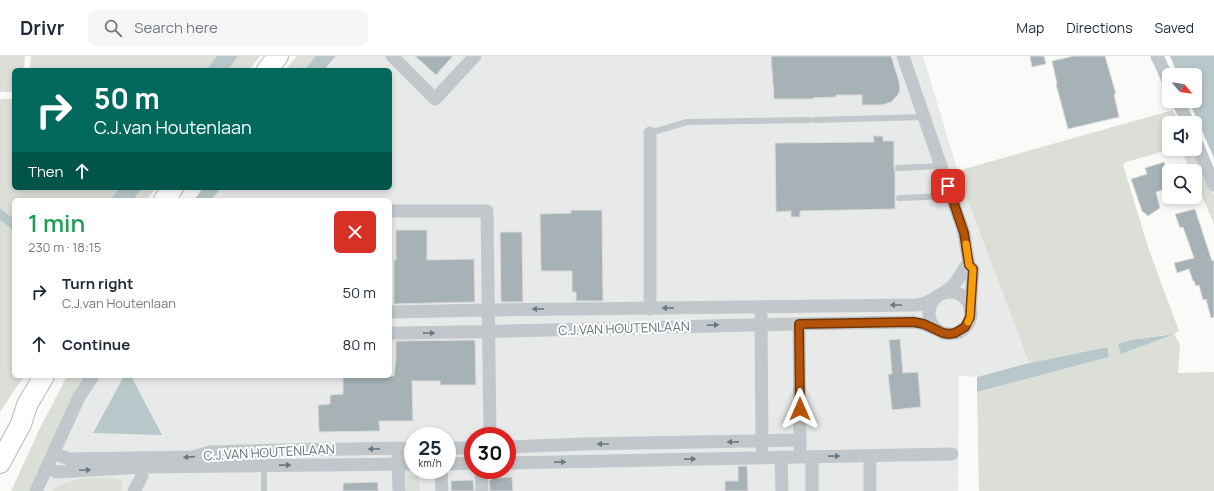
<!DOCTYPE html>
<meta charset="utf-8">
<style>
body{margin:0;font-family:Manrope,sans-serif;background:#f6f6f7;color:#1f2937;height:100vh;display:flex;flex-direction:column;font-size:15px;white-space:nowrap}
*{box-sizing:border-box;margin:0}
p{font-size:13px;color:#747a83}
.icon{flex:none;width:22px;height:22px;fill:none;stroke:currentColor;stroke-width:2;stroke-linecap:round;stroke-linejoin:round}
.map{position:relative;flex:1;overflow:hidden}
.side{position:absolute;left:12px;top:142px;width:380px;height:180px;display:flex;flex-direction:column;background:#fff;border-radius:6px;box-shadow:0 2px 6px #0003}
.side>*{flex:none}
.hud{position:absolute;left:12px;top:12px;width:380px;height:122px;border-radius:6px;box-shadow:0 2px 6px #0003;background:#00695c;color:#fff;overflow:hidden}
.needle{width:26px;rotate:119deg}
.controls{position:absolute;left:1162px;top:12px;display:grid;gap:8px}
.controls a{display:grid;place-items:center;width:40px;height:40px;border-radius:6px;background:#fff;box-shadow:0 2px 6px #0003;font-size:20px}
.speed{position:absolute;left:404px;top:371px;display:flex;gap:8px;font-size:20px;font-weight:700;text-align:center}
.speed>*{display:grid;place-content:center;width:52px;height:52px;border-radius:50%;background:#fff;box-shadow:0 2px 6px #0003;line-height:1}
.speed small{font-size:10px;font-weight:400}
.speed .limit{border:6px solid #d22;background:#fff;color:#111}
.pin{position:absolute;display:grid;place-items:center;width:34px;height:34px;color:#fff;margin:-17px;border-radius:8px;box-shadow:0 2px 6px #0006}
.me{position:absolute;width:44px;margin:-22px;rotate:0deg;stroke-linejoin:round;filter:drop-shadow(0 0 3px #0008)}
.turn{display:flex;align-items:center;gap:14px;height:84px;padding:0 16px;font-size:18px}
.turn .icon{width:52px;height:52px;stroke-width:2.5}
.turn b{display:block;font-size:28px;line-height:34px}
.then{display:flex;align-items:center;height:38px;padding:0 16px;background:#0003;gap:8px;font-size:15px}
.round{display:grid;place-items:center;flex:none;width:42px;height:42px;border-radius:6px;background:#f6f6f7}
.overview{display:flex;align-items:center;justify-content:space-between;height:68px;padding:0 16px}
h1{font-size:24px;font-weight:600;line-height:30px;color:#1e9e55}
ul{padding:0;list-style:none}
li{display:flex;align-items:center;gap:12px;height:52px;padding:0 16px}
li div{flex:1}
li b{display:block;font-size:15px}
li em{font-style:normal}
header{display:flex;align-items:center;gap:24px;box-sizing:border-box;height:56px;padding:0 20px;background:#fff;border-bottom:1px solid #e0e1e3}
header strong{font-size:19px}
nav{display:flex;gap:22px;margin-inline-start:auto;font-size:14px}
.search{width:280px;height:36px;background:#f6f6f7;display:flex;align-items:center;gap:10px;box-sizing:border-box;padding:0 14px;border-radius:6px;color:#747a83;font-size:15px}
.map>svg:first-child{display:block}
</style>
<header>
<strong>Drivr</strong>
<div class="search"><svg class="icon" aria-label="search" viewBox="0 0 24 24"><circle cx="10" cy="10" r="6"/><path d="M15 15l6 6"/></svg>Search here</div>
<nav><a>Map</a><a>Directions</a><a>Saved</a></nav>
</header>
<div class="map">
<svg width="1214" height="435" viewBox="0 0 1214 435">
<rect width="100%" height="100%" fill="#fafaf8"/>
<!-- built -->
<path fill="#e8eae9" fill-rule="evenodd" d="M337,0H923L958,116L1029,307L977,321L959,320L958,435H29L73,341L87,320H390V144H211L221,132H390V14H324ZM413,380H447V414H413ZM473,380H507V414H473Z"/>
<!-- green -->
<path fill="#dbdfd7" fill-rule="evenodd" d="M0,0H25L24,14H14V36H0Z
M31,0H217L206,14H30Z
M238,0H260L249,14H228Z
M297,0H316L304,14H285Z
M0,43H14V132H119L110,144H14V163L0,152Z
M1173,54L1180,67H1169V93H1172L1126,106L1123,109L1149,194L1179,275L1174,278L1180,288L1178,317L1214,316V435H979L977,336L1109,301L1106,291L1029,307L957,115ZM1171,278L1126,296L1121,297L1118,288L1131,284Z
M1180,93H1195L1214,139V168L1195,124V115H1191Z
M142,132H156L146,144H133Z
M0,164L14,175V320H18L17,323L19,320H24L0,356Z
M67,320H87L73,341L29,435H11L40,372Z
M406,419H419L420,435H406Z
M82,422H110L121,424L123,427L121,435H51L64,427Z"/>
<!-- water -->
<path fill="#b8c7c9" d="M217,0H238L228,14H206Z
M316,0H336L324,14H304Z
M1170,0H1214V102L1189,45H1195V19H1178Z
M119,132H142L133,144H110Z
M203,132H221L211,144H194Z
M0,152L14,163V175L0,164Z
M1174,278L1126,296L1121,298L1118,288L1131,284Z
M1107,291L1109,301L977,336V321L1029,307Z
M124,320H131L162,379L93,377Z"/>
<!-- building -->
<path fill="#a6b2b5" stroke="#dcdbda" d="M415,0H453L436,19Z
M771,0H891L899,25L900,34L898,39L891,46L882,49H862V39H836V41L813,42V43H774Z
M1030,0H1044L1046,8L1032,11Z
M1074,0H1105L1116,38H1114L1119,61L1068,73L1056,28H1057L1052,5Z
M873,80H883V85H894V112L895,115V153L800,155V161H791V155L776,156L775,87L874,86Z
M1164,106L1167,117H1169V132L1156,136L1160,152L1148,160L1142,155L1131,123L1147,118L1145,112Z
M1195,153L1212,205L1214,204V261L1211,262L1206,243L1203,244L1199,229L1196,230L1194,225H1193L1189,213L1177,217L1174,207L1194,202L1183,171L1180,172L1175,158Z
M571,154H602L603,245H576V236H572V215H541L540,158L571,157Z
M396,174H427V204L474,203L475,246L394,248V205L396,204Z
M500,176H522L523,246H501Z
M900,283L903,317L918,316L921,351L892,354L888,318H892L889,284Z
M475,284L476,329H440V325H412L413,365H379L380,375L319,376L318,349L330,348V339L343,338V320H394L396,302V285Z
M738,410H747L748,435H725V425H738Z
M512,421L513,435H490L489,424H491V422Z
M473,424L474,435H451V425Z
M378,426V435H343V427Z"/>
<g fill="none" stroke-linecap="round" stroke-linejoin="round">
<!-- primary casing -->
<g stroke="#b3babc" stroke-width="22">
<path id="primary" d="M267,14L278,0
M164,144L173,132
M0,407L21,368L27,349L44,320"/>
</g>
<!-- lane -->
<path stroke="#c1c7ca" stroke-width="6" d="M814,64L924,61
M650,77L687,66L809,64
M898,112L941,110
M899,142L951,140
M264,410V435"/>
<!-- street -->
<path stroke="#c1c7ca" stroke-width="13" d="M392,0L435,43L475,0
M903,0L964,177L969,209L973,213L970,255
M1157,0L1169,26
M1178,45L1188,67
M650,77V253
M1195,84L1214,129
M390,155H487L490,380
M929 257a21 21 0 1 1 42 0a21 21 0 1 1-42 0Z
M944,237C954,230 960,222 965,211L969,209
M390,256L488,254L915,249L923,248L934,243
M761,260L762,392
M799,268L800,392
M390,277C564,275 739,268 913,266L923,268L938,274
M507,391L583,388L800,384
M447,392H473
M53,397L69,403L193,401L210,396L285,394L413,392
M398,400L399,435
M870,400V435
M781,401L782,435
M812,401V435
M507,407L952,398
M447,408L473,407
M47,412L57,416L141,411L413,408
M441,414L442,435
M481,414L482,435
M36,435L79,341L93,320
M134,435L142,420L141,404"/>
<!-- primary -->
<use href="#primary" stroke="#fff" stroke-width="20"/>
</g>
<!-- one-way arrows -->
<defs><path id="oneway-solid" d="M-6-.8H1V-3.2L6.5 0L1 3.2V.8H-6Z"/></defs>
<g fill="#667980">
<use href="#oneway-solid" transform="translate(896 249) rotate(180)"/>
<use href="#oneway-solid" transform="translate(668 252) rotate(179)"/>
<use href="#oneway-solid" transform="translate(538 253) rotate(180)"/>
<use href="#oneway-solid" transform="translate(713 269) rotate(-2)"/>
<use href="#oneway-solid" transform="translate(429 277) rotate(-1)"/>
<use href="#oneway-solid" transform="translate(733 386) rotate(179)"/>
<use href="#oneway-solid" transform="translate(603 388) rotate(180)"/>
<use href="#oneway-solid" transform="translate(374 393) rotate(179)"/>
<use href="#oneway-solid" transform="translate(834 400) rotate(-1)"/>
<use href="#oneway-solid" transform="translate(189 401) rotate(176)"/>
<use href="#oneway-solid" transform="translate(690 403) rotate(-1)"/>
<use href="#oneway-solid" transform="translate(560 406) rotate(-1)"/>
<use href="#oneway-solid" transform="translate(285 409) rotate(-1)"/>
<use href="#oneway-solid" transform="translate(85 414) rotate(-3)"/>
</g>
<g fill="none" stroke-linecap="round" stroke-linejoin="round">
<!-- route casing -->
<g stroke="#753606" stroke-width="10">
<path id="route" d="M800,353L799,268L913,266L924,268L943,277L949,278L955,277L965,271L970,261L973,213L969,209L964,177L948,130"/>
</g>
<!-- route -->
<use href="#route" stroke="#b45309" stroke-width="7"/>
<!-- slow -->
<path stroke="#f59e0b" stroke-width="7" d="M966,188L969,209L973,213L970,261L968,266"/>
</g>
<g text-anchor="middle" stroke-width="4" stroke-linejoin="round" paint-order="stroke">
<!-- street labels -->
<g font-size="13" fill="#61757c" stroke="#fff">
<text transform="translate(624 272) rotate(-2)" y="5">C.J.VAN HOUTENLAAN</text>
<text transform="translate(269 396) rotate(-3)" y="5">C.J.VAN HOUTENLAAN</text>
</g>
</g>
</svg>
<div class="controls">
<a><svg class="needle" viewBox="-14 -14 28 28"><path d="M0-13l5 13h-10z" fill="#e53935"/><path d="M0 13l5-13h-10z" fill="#747a83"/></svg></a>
<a><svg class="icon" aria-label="sound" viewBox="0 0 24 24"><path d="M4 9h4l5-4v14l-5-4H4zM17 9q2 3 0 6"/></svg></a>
<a><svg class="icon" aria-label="search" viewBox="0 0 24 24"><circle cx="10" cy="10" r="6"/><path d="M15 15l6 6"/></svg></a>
</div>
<div class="speed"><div>25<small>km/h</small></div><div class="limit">30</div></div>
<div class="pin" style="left:948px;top:130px;background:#d93025"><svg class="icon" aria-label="arrive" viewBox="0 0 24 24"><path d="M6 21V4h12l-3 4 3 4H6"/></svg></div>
<svg class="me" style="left:800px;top:353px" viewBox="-20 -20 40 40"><path d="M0-17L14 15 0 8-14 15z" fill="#b45309" stroke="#fff" stroke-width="4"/></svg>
<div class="hud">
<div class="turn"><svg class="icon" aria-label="right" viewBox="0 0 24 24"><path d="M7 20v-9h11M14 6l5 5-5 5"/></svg><div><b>50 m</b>C.J.van Houtenlaan</div></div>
<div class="then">Then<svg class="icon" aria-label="ahead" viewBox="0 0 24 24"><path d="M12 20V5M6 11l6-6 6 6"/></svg></div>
</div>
<section class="side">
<div class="overview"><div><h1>1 min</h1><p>230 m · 18:15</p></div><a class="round" style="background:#d93025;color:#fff"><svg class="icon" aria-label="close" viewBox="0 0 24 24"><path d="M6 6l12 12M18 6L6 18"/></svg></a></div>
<ul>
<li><svg class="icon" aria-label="right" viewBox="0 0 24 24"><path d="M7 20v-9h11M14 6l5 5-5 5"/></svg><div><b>Turn right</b><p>C.J.van Houtenlaan</p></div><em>50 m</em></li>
<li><svg class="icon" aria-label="ahead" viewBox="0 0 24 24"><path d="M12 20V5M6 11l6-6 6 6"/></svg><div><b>Continue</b></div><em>80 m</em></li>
</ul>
</section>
</div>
